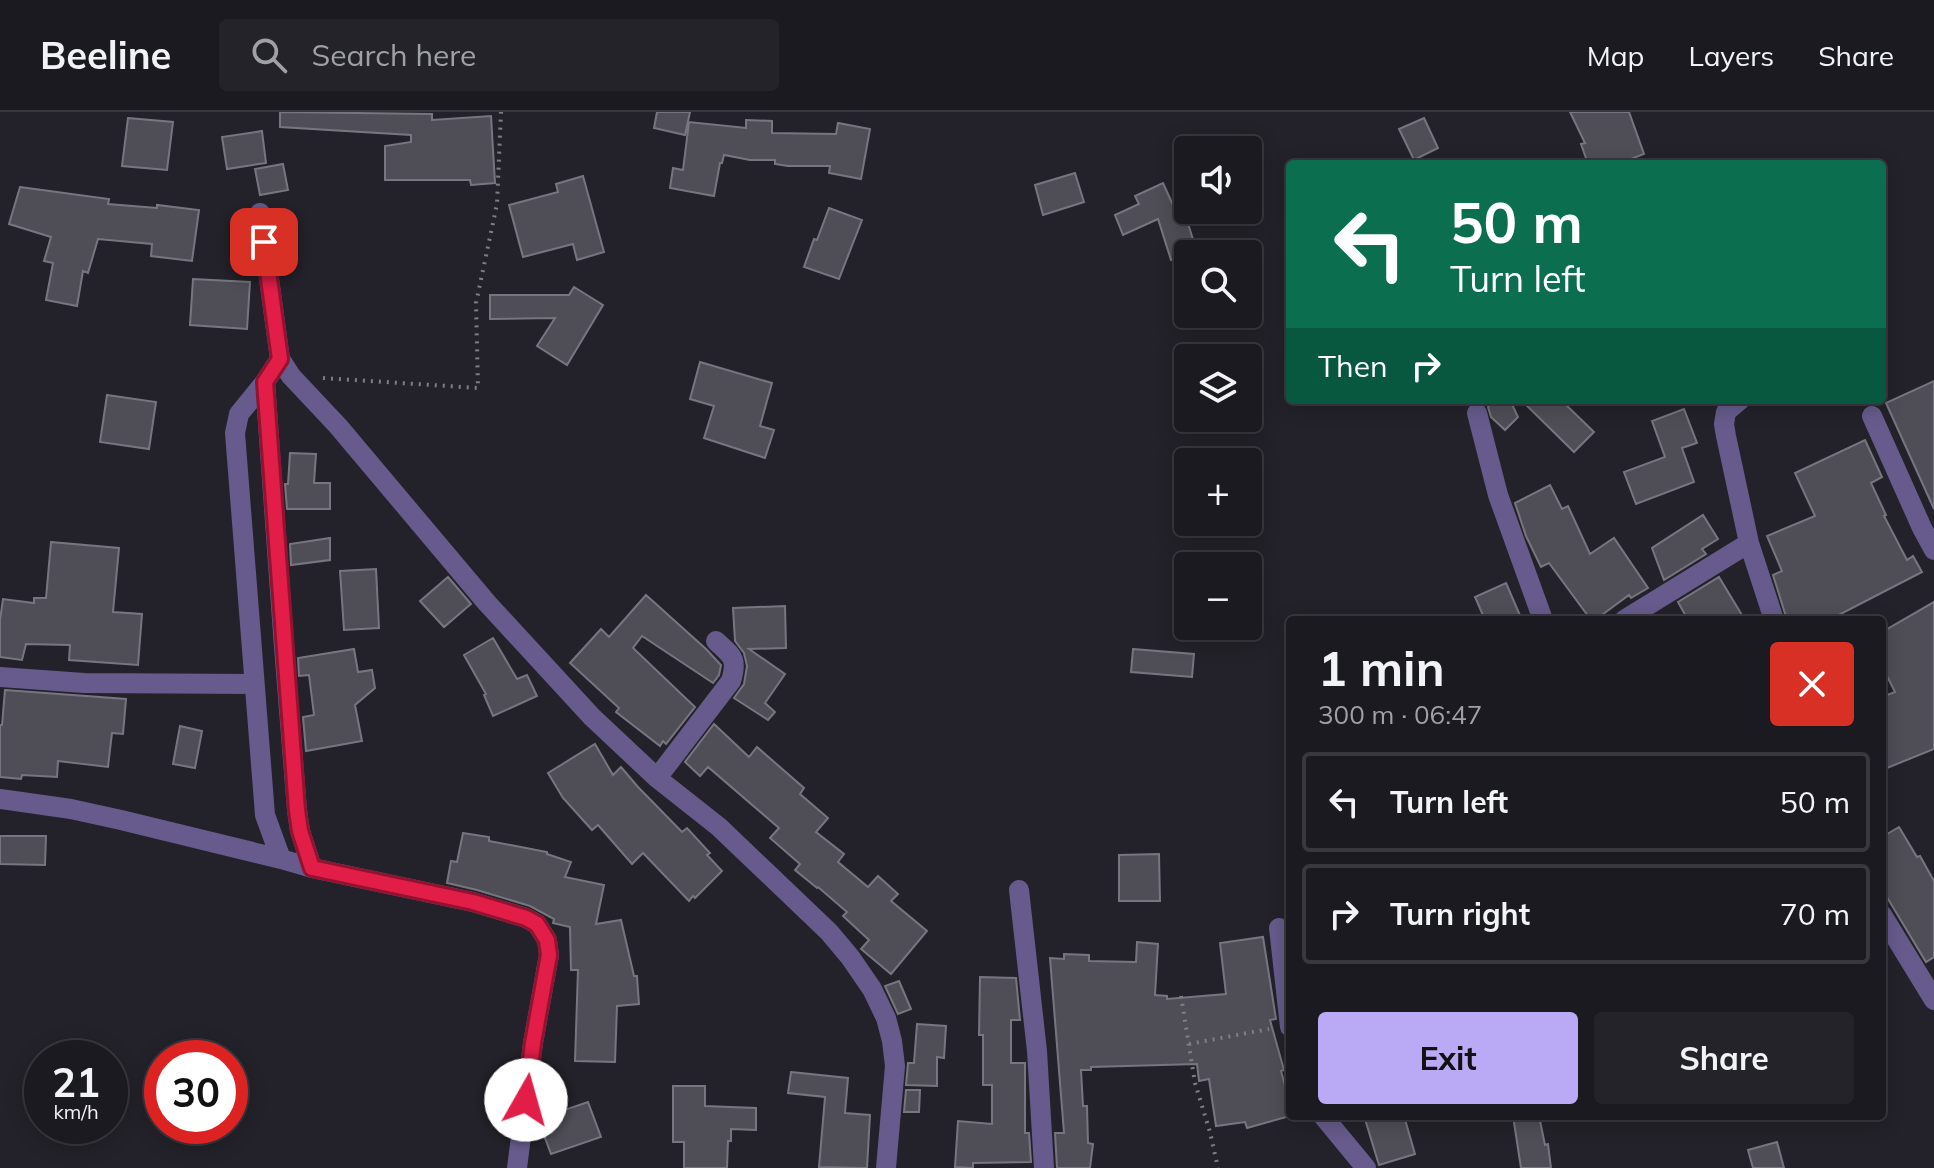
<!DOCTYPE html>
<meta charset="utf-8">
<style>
body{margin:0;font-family:Mulish,sans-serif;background:#232329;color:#f1f3f6;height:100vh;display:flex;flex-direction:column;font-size:30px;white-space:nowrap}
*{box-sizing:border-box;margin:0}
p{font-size:26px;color:#9fa1a5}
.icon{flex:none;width:44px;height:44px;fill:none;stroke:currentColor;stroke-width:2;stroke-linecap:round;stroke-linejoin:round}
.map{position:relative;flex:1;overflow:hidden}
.sheet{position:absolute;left:1286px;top:504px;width:600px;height:504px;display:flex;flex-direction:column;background:#1a1a20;border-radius:8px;box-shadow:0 4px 20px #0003,0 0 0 2px #38383e}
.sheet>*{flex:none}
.top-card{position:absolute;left:1286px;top:48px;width:600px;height:244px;border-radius:8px;box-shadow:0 4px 20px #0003,0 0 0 2px #38383e;background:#0b6e4f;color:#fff;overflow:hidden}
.buttons{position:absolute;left:1174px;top:24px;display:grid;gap:16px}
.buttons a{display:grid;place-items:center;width:88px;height:88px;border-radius:8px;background:#1a1a20;box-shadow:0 4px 20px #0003,0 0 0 2px #38383e;font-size:40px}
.speed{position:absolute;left:24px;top:928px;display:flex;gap:16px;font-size:40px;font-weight:700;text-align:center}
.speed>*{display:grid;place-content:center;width:104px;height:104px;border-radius:50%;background:#1a1a20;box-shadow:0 4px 20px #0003,0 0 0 2px #38383e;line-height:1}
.speed small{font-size:20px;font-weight:400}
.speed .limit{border:12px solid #d22;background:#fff;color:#111}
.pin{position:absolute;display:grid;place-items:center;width:68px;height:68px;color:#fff;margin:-34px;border-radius:16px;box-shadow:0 4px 12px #0006}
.me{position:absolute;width:88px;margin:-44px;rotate:7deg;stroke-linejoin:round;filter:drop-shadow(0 0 6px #0008)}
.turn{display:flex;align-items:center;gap:28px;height:168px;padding:0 32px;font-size:36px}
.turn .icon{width:104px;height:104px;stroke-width:2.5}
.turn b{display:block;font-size:56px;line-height:68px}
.then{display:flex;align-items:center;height:76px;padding:0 32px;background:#0003;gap:16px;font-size:30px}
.round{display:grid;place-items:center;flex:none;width:84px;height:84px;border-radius:8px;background:#232329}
.headline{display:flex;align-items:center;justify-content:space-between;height:136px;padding:0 32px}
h1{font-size:48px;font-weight:700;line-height:60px}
.cta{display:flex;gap:16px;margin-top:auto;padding:16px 32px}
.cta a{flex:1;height:92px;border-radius:8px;background:#baaaf6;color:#111;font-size:32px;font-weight:700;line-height:92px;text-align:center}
.cta a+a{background:#232329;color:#f1f3f6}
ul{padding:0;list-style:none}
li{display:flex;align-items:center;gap:24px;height:100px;margin:0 16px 12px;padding:0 16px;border:4px solid #38383e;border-radius:8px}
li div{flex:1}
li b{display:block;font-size:30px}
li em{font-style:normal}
header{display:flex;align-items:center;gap:48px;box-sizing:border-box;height:112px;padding:0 40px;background:#1a1a20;border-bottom:2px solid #38383e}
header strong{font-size:38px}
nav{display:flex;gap:44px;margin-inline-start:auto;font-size:28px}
.search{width:560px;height:72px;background:#232329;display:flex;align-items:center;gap:20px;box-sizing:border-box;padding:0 28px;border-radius:8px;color:#9fa1a5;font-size:30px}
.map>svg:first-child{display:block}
</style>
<header>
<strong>Beeline</strong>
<div class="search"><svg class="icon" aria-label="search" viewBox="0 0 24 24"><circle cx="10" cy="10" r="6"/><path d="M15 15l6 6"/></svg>Search here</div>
<nav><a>Map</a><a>Layers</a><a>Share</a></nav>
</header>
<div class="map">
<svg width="1934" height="1056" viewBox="0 0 1934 1056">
<rect width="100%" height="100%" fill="#23222a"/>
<!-- building -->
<path fill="#4f4e57" stroke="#777680" stroke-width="2" d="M280,0L432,2V8L491,4L495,71L471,73L470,68H385V34L411,30V23L280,15Z
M657,0H690L685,23L654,16Z
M1570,0H1629L1644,42L1618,52H1588L1581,32L1585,31Z
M128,6L173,10L167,58L122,54Z
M1424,6L1438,36L1414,48L1399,17Z
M746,8L772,9V21L836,22L838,11L870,17L861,67L829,61L830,54H788L775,52V48H750L724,43L722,51H720L714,84L670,76L673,56L683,58L689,10L746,16Z
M262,19L266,51L227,57L222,25Z
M283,52L288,78L260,83L255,57Z
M1075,61L1084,90L1043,103L1035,73Z
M583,64L604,140L577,148L573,132L523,145L509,93L558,80L556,72Z
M1163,71L1178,104L1185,102L1197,140L1171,148L1158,107L1123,123L1115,103L1139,92L1135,84Z
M20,75L109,87L108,92L157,96V93L199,98L192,149L151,144L152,132L98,127L88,161L83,159L77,194L46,188L53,151L44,149L51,125L9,112Z
M829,96L862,108L839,167L804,155L814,127L817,128Z
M193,167L250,170L247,217L190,213Z
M574,175L603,193L567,253L537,234L555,206L490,207V183H569Z
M700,250L772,271L760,314L774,318L765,346L704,326L714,294L690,287Z
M1934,269V397L1886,291Z
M107,283L156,290L149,337L100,330Z
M1495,288H1510L1518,305L1505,318L1491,305L1488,295Z
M1521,288H1561L1594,320L1574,340Z
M1684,297L1697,331L1682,336L1694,370L1636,392L1624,360L1665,345L1652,309Z
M1865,328L1882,365L1871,371L1886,403L1884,404L1907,448L1913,444L1922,460L1829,508H1787L1773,463L1782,459L1767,424L1815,404L1795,361Z
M290,341L316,342L314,371H330V397H287L285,372H288Z
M1550,373L1562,397L1568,394L1590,442L1614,426L1648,476L1631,486L1629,483L1595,508H1591L1549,451L1541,455L1526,424L1515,391Z
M1703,403L1718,427L1702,437L1706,442L1664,468L1652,436Z
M330,426V448L291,453L290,432Z
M51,430L119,436L113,500L142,502L138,553L69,548L70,533L26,532L22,548L0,545V508L3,487L34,491V486H46Z
M376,457L379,516L344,518L340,459Z
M448,465L471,492L444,515L420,489Z
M1719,465L1745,508H1688L1678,490Z
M1506,471L1522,508H1485L1475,485Z
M646,483L706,537L721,553L719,563L713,571L642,524L633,536L695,595L666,632L663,629L660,634L616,600L619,596L570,551L601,517L609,525Z
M1934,490V637L1882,658V585L1895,580L1882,554V520Z
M785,494L786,536L749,537L785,562L765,591L775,600L768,608L734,586L744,572L747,554L744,541L735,529L733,496Z
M493,526L517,567L527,563L537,584L493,604L484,583L486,582L464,543Z
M354,537L358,560L372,558L375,576L355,593L362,629L306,639L303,605L314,603L309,563L299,564L298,546Z
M1133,537L1194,542L1192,565L1131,560Z
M5,578L126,587L123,622L112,621L108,655L58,649L57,665L22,663L21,667L0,665V613H2Z
M714,612L749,645L757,635L804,676L800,682L828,706L816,720L844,742L838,750L868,775L878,764L898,782L891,789L927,819L891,862L861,837L869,828L843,804L847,800L818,775L817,776L795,758L800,752L770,726L779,716L708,655L700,664L685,650Z
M180,614L202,619L195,656L173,652Z
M595,632L613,663L621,655L638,675L682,720L687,716L710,741L707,743L722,759L695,786L693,784L689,789L643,741L632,752L598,713L592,718L563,686L548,661Z
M1899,715L1917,745L1920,744L1934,769V845L1926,850L1882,777V725Z
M463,721L489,725V729L547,740V742L571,750L565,765L604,773L596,812L621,808L634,864H637L639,892L617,894L615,950L575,949L578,858H571L570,815L553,811L554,807L530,794L477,778L447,771L451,749L457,750Z
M0,724H46L45,753L0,752Z
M1159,742L1160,789H1119V743Z
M1263,825L1276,907L1270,908L1284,958L1281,959L1290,992V1004L1247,1016L1245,1010L1216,1014L1209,967L1199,969L1197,952L1091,955V958H1081L1083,994H1087L1088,1031L1093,1032L1090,1056H1057L1055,1021H1064L1050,846L1064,847V842L1089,843V849L1136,850L1137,830L1158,832L1155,883L1167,884V887L1226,882L1220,831Z
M980,865L1016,866L1020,908H1011V951H1025V1021H1029L1031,1050L973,1051V1056L955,1055L958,1009L992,1012V973H983V923H979Z
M899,869L911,897L898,902L885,874Z
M917,912L946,914L944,946L937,945V974L906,973L908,951H914Z
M791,960L848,966L845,1001L870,1003L867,1056L819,1055L825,985L788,981Z
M673,974H705V994L756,996V1018L731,1017V1029H728L727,1056H684V1030H673Z
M906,978H920L919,1000H904Z
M588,990L601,1025L551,1042L538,1007Z
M1364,1004H1404L1415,1042L1379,1053Z
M1513,1004H1539L1545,1033L1548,1032L1551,1056H1521Z
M1777,1030L1784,1056H1753L1748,1038Z"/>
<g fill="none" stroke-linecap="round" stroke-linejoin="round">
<!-- path -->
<path stroke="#7f7e85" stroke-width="4" stroke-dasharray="2 6" stroke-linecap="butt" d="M323,266L478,276L476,191L497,92L501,0
M1181,884L1195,971L1210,1020L1218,1056
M1189,932L1269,917"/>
<!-- minor -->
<path stroke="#665b8c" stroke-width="20" d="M260,101L280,247L291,264L338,314L487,491L592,605L657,666L719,715L829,820L850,845L872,877L886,906L892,929L895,954L886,1056
M280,247L265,270L284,535L297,698L300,719L312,756
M265,270L239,302L235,321L265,703L281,747
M1740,288L1726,300L1724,312L1726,324L1749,431L1774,508
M1477,301L1498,383L1543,508
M1872,304L1922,416L1934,438
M1624,508L1749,431
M0,565L84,571L254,572
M657,666L731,569C738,546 732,544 716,529
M0,687L71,697L121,708L281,747L312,756L473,790L526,806L537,812L547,828L549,843L533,931L517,1056
M1019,778L1037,939L1044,1056
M1882,803L1934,888
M1279,816L1290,915
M1323,1004L1366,1056"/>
</g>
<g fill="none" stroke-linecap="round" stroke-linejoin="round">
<!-- route casing -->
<g stroke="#92132f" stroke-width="20">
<path id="route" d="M264,130L280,247L265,270L297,698L300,719L312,756L473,790L526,806L537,812L547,828L549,843L533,931L526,988"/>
</g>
<!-- route -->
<use href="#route" stroke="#e11d48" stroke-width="14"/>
</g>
</svg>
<div class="buttons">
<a><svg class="icon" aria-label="sound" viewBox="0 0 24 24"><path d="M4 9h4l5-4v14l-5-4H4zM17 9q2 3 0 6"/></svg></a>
<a><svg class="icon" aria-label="search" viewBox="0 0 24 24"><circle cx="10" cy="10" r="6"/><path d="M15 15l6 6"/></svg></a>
<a><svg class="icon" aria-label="layers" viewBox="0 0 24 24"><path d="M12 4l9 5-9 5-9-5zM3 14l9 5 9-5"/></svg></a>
<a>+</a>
<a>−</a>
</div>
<div class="speed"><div>21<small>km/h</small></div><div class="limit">30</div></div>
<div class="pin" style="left:264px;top:130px;background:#d93025"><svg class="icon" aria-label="arrive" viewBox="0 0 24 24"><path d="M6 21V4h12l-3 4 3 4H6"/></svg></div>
<svg class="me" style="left:526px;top:988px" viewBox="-20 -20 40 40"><circle r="19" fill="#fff"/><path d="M0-13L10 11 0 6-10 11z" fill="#e11d48"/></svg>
<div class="top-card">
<div class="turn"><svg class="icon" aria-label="left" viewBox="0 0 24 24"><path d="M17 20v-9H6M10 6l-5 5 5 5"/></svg><div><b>50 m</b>Turn left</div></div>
<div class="then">Then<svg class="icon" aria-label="right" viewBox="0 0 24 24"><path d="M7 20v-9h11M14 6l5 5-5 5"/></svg></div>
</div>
<section class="sheet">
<div class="headline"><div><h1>1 min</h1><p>300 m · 06:47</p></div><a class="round" style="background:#d93025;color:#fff"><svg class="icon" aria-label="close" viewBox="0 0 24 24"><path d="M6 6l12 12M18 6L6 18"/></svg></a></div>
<ul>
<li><svg class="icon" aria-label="left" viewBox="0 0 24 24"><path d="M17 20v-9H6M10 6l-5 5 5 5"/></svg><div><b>Turn left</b></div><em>50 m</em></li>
<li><svg class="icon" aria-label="right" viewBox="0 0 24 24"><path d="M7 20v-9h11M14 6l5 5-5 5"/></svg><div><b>Turn right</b></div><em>70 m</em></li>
</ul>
<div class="cta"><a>Exit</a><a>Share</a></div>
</section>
</div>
